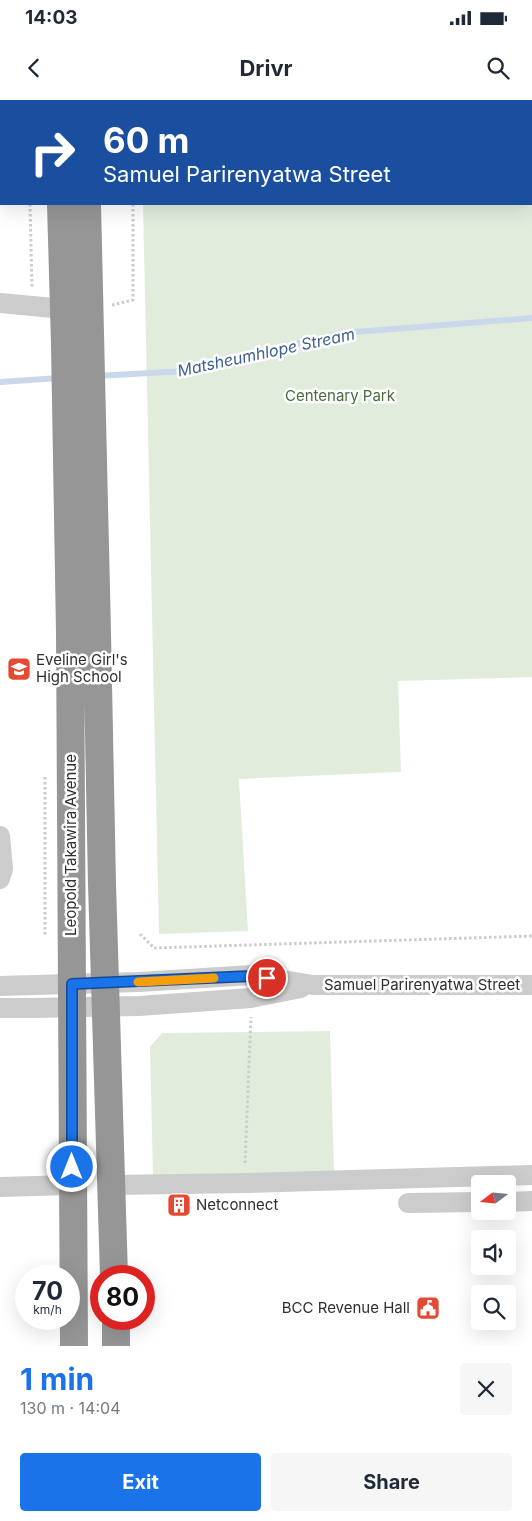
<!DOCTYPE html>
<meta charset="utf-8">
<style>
body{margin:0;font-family:Inter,sans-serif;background:#f6f6f7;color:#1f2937;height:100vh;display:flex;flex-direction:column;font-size:19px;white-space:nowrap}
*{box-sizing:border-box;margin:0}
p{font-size:16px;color:#747a83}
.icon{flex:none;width:28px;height:28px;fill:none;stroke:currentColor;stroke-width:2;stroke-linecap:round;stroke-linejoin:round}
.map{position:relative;height:1246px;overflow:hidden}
.sheet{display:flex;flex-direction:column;background:#fff;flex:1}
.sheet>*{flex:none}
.banner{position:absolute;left:0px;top:0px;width:532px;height:105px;box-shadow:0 5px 20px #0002;background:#1a4fa0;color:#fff;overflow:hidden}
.needle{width:32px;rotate:254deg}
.controls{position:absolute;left:471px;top:1075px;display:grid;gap:10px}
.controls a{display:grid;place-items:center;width:45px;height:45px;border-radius:5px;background:#fff;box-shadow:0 5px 20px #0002;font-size:25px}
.speed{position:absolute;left:15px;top:1165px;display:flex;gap:10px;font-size:25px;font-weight:700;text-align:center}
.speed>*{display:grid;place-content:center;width:65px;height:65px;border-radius:50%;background:#fff;box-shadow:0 5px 20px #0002;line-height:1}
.speed small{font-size:12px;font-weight:400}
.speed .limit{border:8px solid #d22;background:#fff;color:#111}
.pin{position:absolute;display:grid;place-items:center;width:42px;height:42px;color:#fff;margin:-21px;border:2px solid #fff;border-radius:50%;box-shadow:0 1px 5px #0007}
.me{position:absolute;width:55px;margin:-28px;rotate:0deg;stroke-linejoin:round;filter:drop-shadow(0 0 4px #0008)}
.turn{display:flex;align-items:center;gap:18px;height:105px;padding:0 20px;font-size:22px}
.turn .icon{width:65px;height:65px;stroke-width:2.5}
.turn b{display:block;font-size:35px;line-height:42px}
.round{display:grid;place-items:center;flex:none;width:52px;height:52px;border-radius:5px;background:#f6f6f7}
.head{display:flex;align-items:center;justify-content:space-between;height:85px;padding:0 20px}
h1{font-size:30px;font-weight:700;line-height:38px;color:#1a73e8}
.cta{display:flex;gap:10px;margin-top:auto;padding:10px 20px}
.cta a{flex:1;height:58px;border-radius:5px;background:#1a73e8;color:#fff;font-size:20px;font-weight:700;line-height:58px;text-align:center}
.cta a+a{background:#f6f6f7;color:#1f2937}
.status{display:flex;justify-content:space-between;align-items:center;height:35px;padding:0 25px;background:#fff;direction:ltr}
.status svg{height:14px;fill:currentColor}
header{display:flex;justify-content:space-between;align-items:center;height:65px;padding:0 20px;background:#fff;font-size:22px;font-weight:700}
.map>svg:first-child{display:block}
</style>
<div class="status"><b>14:03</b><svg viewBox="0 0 49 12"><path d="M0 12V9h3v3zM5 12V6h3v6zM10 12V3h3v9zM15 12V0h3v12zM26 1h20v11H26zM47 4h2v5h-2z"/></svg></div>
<header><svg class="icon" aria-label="back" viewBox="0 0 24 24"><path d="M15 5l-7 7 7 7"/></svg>Drivr<svg class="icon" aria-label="search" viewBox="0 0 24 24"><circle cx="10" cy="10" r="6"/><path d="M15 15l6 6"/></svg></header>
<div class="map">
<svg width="532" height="1246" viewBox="0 0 532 1246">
<rect width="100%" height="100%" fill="#fff"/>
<!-- green -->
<path fill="#e2ecdd" d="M141,0H532V577L398,581L401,672L239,679L248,831L159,834L143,104H531V1H141Z
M330,931L334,1071L153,1076L150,947L162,933Z"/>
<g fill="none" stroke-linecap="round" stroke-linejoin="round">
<!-- stream -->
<path stroke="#cad8ec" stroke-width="6" d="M96,276L186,271L342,233L532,218
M0,282L59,278"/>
<!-- path -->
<path stroke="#ccc" stroke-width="3" stroke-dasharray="2.5 2.5" stroke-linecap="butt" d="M29,0V1
M460,0L464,1
M134,1V0
M469,1L472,0
M531,96L532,97
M30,104L32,188
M112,205L133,200V104
M45,677V836
M140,834L154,848L532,836
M245,1063L251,917
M259,1103L265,1110"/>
<!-- minor -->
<path stroke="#ccc" stroke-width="20" d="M0,35H1
M0,203L64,209
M0,736L3,769L0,779
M0,886L139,882L252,875L313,885H532
M0,908H33L139,906L251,898L301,888
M112,1085L245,1083L532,1075
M0,1087L72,1085
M508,1102L532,1101
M408,1103L480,1102"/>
<!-- highway -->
<path stroke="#969696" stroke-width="28" d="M59,0V1
M84,0V1
M61,104L65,244L70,532L74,1246
M87,104L97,533L102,784L114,1176
M116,1219V1246"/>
</g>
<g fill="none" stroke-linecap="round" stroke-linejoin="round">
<!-- route casing -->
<g stroke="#114b97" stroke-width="12">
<path id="route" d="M72,1067V884L252,876L267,878"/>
</g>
<!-- route -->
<use href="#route" stroke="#1a73e8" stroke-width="9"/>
<!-- slow -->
<path stroke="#f59e0b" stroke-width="9" d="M138,882L214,878"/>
</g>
<!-- icons -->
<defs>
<g id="school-square" transform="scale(1.25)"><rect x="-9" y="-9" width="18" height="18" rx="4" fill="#e34a34" stroke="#fff"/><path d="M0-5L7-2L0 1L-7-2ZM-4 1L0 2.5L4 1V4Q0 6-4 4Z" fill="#fff"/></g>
<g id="building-square" transform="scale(1.25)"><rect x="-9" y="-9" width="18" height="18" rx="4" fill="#e34a34" stroke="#fff"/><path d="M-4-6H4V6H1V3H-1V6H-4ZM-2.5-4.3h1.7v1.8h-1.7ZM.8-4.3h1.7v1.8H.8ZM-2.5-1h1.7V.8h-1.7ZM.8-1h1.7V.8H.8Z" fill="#fff"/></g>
<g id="civic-square" transform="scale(1.25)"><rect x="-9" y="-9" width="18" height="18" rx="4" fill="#e34a34" stroke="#fff"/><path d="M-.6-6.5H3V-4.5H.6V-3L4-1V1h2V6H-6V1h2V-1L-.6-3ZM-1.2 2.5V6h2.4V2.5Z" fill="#fff"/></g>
</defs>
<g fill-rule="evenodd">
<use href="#school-square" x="19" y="569"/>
<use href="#building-square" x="179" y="1105"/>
<use href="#civic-square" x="428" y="1208"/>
</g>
<g text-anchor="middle" stroke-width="5" stroke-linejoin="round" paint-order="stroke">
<!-- park labels -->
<g font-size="15" fill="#496b3d" stroke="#fff">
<text x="340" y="301">Centenary Park</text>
</g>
<!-- poi labels -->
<g font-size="15" fill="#2f2f2f" stroke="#fff" text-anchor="start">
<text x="36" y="565">Eveline Girl's<tspan x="36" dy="17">High School</tspan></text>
<text x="196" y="1110">Netconnect</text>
<text x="410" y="1213" text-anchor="end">BCC Revenue Hall</text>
</g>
<!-- street labels -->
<g font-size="15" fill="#2f2f2f" stroke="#fff">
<text transform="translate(71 745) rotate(-90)" y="5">Leopold Takawira Avenue</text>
<text x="422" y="890">Samuel Parirenyatwa Street</text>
</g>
<!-- water labels -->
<g font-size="16" font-style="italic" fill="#3e6091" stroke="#fff">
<text transform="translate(266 252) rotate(-12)" y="6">Matsheumhlope Stream</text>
</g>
</g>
</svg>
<div class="controls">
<a><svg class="needle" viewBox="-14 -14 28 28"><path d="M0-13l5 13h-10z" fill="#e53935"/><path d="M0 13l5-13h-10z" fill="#747a83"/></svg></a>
<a><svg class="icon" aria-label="sound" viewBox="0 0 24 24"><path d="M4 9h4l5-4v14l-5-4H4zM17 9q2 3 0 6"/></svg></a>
<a><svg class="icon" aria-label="search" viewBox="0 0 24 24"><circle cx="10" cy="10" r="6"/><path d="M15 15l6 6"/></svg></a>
</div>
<div class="speed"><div>70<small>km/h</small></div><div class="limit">80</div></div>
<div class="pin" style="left:267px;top:878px;background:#d93025"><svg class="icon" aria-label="arrive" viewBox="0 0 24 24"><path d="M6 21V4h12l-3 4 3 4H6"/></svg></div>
<svg class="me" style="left:72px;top:1067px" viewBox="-20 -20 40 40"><circle r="17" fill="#1a73e8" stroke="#fff" stroke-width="3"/><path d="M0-11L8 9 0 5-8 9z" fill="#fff"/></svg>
<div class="banner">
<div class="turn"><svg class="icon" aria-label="right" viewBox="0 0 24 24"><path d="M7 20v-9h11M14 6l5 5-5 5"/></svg><div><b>60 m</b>Samuel Parirenyatwa Street</div></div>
</div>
</div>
<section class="sheet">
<div class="head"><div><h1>1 min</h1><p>130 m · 14:04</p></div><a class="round"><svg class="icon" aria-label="close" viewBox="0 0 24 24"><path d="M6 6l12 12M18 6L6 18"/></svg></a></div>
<div class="cta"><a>Exit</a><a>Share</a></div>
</section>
